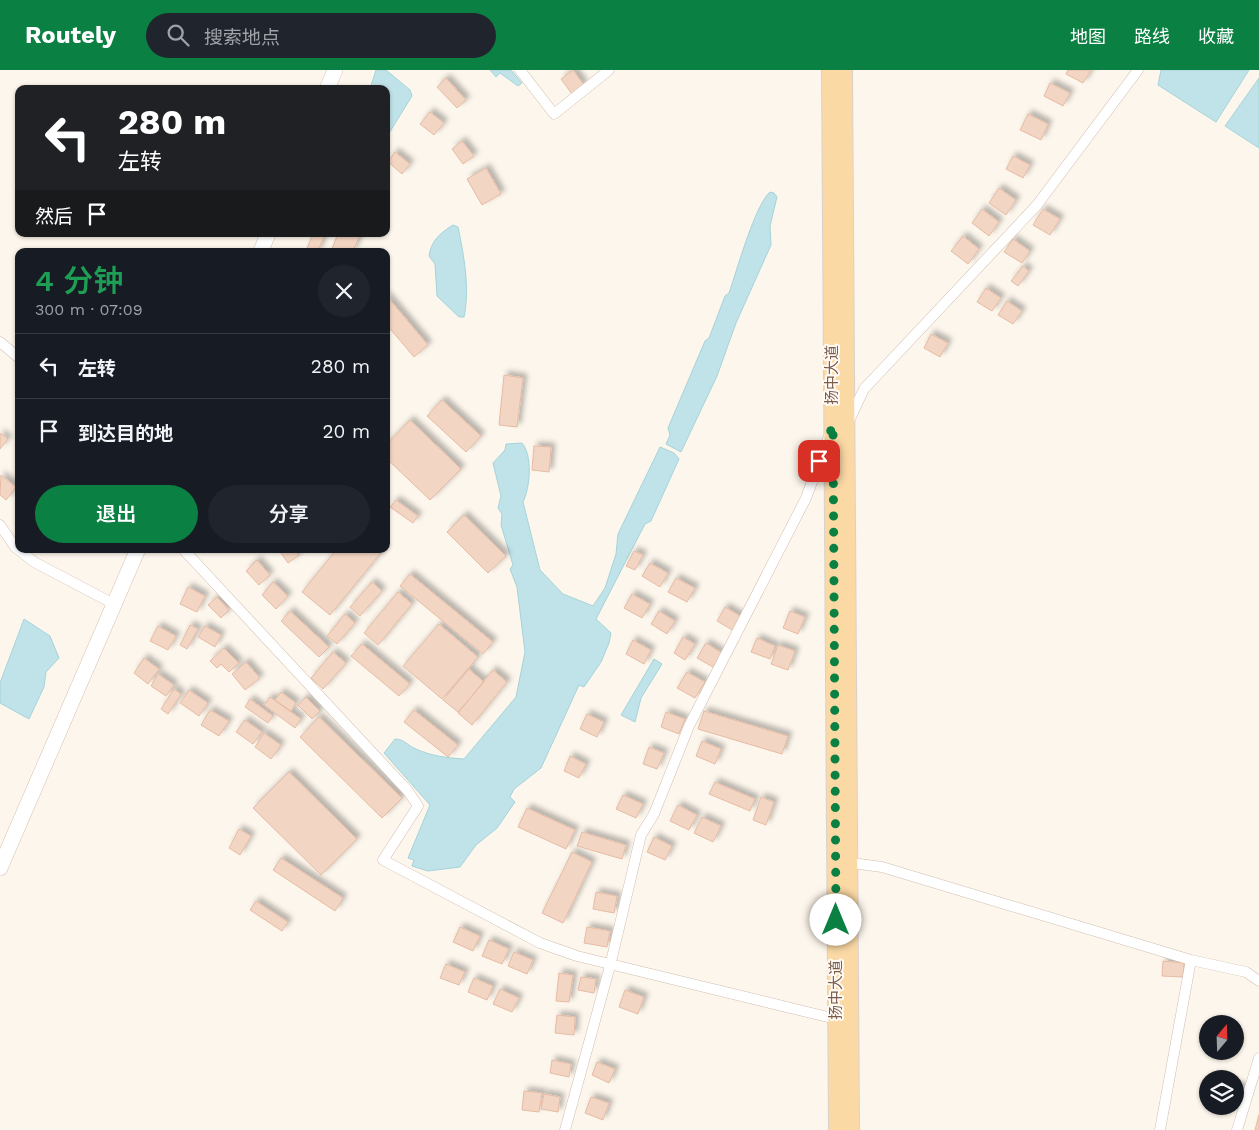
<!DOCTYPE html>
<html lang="zh">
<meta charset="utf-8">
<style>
body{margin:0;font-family:"Work Sans","Noto Sans SC",sans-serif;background:#20242c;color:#f1f3f6;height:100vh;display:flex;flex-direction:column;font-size:19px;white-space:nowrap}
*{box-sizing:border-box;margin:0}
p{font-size:16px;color:#9ea1a6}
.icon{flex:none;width:28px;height:28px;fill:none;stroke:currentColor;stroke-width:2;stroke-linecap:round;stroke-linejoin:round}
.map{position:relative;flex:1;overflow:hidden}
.drawer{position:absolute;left:15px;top:178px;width:375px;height:305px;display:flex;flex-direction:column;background:#171b24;border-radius:10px;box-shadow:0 1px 4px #0004}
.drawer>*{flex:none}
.hud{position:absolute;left:15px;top:15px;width:375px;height:152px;border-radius:10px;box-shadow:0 1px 4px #0004;background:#202124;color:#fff;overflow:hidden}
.needle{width:32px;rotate:19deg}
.tools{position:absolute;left:1199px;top:945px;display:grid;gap:10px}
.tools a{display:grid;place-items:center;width:45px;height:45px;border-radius:50%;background:#171b24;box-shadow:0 1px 4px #0004;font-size:25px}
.pin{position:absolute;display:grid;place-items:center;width:42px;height:42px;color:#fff;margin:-21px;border-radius:10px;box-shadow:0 2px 8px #0006}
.me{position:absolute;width:55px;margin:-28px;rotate:0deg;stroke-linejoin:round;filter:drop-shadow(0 0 4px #0008)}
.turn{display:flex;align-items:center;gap:18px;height:105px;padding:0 20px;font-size:22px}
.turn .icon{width:65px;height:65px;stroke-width:2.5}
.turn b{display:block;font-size:35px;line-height:42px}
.then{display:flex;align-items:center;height:48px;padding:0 20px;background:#0003;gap:10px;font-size:19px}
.round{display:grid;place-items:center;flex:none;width:52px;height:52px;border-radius:26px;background:#20242c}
.overview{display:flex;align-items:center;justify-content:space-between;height:85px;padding:0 20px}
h1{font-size:30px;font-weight:600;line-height:38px;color:#1e9e55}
.action{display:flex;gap:10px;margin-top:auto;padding:10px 20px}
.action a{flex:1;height:58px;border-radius:30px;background:#0b8043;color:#fff;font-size:20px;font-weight:600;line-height:58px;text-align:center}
.action a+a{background:#20242c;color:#f1f3f6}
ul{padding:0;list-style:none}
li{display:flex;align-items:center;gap:15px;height:65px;padding:0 20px;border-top:1px solid #363941}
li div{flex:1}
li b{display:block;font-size:19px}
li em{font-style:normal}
header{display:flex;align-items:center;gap:30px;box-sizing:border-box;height:70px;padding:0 25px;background:#0b8043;color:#fff}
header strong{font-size:24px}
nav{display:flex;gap:28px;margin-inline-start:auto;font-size:18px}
.search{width:350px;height:45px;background:#20242c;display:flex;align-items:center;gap:12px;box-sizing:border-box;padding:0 18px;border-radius:28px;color:#9ea1a6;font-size:19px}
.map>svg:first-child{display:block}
</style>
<header>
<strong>Routely</strong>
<div class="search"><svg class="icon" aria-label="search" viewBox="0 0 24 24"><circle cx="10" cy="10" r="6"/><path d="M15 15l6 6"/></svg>搜索地点</div>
<nav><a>地图</a><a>路线</a><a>收藏</a></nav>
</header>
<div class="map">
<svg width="1259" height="1060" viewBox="0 0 1259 1060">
<defs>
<filter id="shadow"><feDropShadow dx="4" dy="-4" stdDeviation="2.5" flood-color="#0004"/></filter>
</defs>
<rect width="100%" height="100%" fill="#fdf6ec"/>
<!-- water -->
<path fill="#bfe3e8" stroke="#a5d3da" d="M376,0H386L410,20L412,26L386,68V19H370Z
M490,0H511L522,13L518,16L500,3L496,7Z
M1161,0H1249L1216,52L1158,15Z
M1259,8V78L1225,56Z
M770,122L774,123L777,127L770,156L771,175L736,253L717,306L681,382L666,374L670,365L668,358L705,271L709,268L725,226L729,223C737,200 755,135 770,122Z
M453,155L458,157C464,186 470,218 464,247H459L437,226L435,194L429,186C431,171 440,163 453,155Z
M522,373C533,386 530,418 523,432L540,500L563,524L593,536L605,518L616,484L618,464L660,377L674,383L679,389L651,451L645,454L596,549L611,563L609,573L601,592L584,617L579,615L541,698L514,719L510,727L515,732L497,758L476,775L460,797L428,801L412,796L414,790L408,788L430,735L384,683L395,669C404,669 408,676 416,679C431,686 448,688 464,689L516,627L525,582L517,517L510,499L513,495L501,455L502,444L498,438L501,426L493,393L505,380L506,374Z
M24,549L50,566L59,588L46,602L44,617L29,649L0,633V613Z
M654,589L662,594L641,628L635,652L621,645Z"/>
<!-- building -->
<path fill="#f3d5c3" stroke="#e6bba3" filter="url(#shadow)" d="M573,0L584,15L572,24L561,9Z
M1068,0H1091L1083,13L1066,4Z
M446,8L466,30L457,38L437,17Z
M1050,13L1070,23L1063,36L1044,26Z
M430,42L444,53L434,65L420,54Z
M1028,44L1048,54L1041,70L1020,60Z
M462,71L474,86L463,94L452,79Z
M395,82L410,94L402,104L388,92Z
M1013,86L1030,95L1023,108L1006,99Z
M486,98L501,124L482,135L467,109Z
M999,118L1016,130L1006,145L989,133Z
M982,139L999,152L989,166L972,153Z
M1043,139L1060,149L1050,165L1033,155Z
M313,164H325L318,181H306Z
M338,164H351L359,167L353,181H331Z
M963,166L979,179L968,194L951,181Z
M1013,169L1030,181L1022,193L1004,182Z
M1023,196L1029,201L1018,216L1011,211Z
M986,218L1001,228L992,241L977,232Z
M386,225L428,275L414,287L386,254Z
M1007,231L1022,241L1013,254L998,245Z
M931,264L948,273L940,287L924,278Z
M504,305L523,308L517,357L499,355Z
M442,330L481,366L466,382L427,346Z
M410,350L461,399L430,430L386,388V375Z
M0,363L8,369L0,379Z
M534,376L551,377L549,402L532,400Z
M1,405L16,417L6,430L0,425Z
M396,430L418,446L413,453L390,437Z
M464,445L506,486L488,503L447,462Z
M278,479H294L299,485L288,493Z
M337,479H384L330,545L302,522Z
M634,481L643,485L635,500L626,496Z
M257,490L270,505L259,515L246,501Z
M650,493L668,503L660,517L642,506Z
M410,504L493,572L483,584L400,516Z
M676,508L695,518L687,532L668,522Z
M273,512L288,526L276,539L262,525Z
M372,512L382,521L360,546L350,537Z
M188,517L205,526L197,542L180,534Z
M398,522L412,534L378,575L364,563Z
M632,524L650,534L642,548L624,538Z
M217,527L229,540L221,548L208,535Z
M725,537L742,547L734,561L717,551Z
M290,541L329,577L319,587L281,551Z
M659,541L675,551L667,564L651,554Z
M790,541L805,547L798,564L783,558Z
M345,544L355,553L337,574L327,566Z
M439,554L478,587L442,629L403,596Z
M190,555L198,559L187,579L180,575Z
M158,556L176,566L168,580L150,571Z
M205,556L221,565L215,577L198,567Z
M683,567L695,574L685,590L674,583Z
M757,568L775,576L770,589L751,582Z
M633,570L651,580L644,594L626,584Z
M706,573L722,583L713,597L697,588Z
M362,574L410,614L399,626L351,586Z
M778,575L795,581L788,600L771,594Z
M224,578L239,593L229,602L221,594L217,598L210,591Z
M333,582L346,593L323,619L311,608Z
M144,588L159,599L148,614L134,603Z
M246,592L260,608L245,620L232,604Z
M469,599L484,612L458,642L443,630Z
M493,600L507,612L472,655L458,643Z
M687,602L705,612L695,628L677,618Z
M158,604L174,615L166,626L151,616Z
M174,619L181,624L168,644L161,639Z
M189,620L208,633L199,646L180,633Z
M281,622L296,633L291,641L275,630Z
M270,627L301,649L295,658L264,635Z
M306,627L320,641L312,649L298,635Z
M250,629L273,646L268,653L245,637Z
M210,640L229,651L219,666L201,655Z
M414,640L458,675L448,687L404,652Z
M704,641L788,666L782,684L698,659Z
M666,642L685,649L679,664L661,657Z
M587,644L604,652L597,667L580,659Z
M319,647L402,728L382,748L300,667Z
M245,650L262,662L253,674L236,662Z
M264,663L281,675L271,689L255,677Z
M702,671L721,679L715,694L696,686Z
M649,677L664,683L657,699L643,694Z
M570,686L586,694L579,708L564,701Z
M289,702L357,769L321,805L253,738Z
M715,712L755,729L750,741L709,724Z
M623,725L643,734L636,748L616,739Z
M761,727L774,732L766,755L753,750Z
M678,735L697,745L689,760L670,751Z
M527,738L575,760L566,779L518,757Z
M702,747L721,756L713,772L694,763Z
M239,759L251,766L240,785L229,778Z
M582,762L626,775L622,789L577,776Z
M654,767L672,776L665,790L647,782Z
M572,782L592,792L563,853L542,843Z
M281,788L343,828L335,841L273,800Z
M596,822L617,826L614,843L593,839Z
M256,831L288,852L282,861L250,840Z
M460,857L480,866L473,881L453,872Z
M587,857L610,861L607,877L584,873Z
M489,870L509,879L502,894L482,886Z
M514,882L533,890L527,904L508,896Z
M1163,891L1184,893L1183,907L1162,906Z
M446,894L465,902L459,915L440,908Z
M559,903L573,905L569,932L556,931Z
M581,907L596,909L594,923L578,920Z
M474,908L493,916L487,930L468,922Z
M500,919L519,928L512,942L493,934Z
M625,920L644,927L638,944L619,937Z
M557,945L575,947L574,965L555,963Z
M552,990L571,994L569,1007L550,1003Z
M597,992L615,999L609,1013L592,1005Z
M1235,1015L1244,1018L1239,1032L1235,1031Z
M524,1021L542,1023L539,1042L522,1040Z
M544,1024L560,1027L558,1042L541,1039Z
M591,1027L609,1033L603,1050L585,1043Z
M1259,1045V1060H1255Z"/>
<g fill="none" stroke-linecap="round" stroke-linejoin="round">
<!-- street casing -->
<g stroke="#d1beb0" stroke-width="11">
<path id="street" d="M520,0L554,44L609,0
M0,272L19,288
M849,351L864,319L1037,135L1138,0
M0,455L15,477L34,492L114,534
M183,479L408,721L418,736L383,790L540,873L577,886L836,949
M844,792L882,797L1191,890L1246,902L1259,911
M565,1060L610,896L641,765L654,744L689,656L806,428L829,366
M1160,1060L1191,890
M1237,1060L1259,988"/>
</g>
<!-- secondary casing -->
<g stroke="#d6c0b0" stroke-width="16">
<path id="secondary" d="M327,19L335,0
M261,181L268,164
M0,798L138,479"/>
</g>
<!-- primary casing -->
<g stroke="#dad1cd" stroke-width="18">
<path id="primary" d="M830,0L837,1060
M844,0L851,1060"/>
</g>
<!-- street -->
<use href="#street" stroke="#fff" stroke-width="10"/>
<!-- secondary -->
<use href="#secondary" stroke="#fff" stroke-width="15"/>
<!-- primary -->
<use href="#primary" stroke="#fbd9a5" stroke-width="16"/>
</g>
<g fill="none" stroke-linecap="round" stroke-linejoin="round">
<!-- route -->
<path stroke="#0b8043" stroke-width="9" stroke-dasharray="0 16.2" d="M819,391L833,355L836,850"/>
</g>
<g text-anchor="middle" stroke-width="4" stroke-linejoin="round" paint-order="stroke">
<!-- street labels -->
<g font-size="15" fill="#7a5c4d" stroke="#fffaf3">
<text transform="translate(832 305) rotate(-90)" y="5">扬中大道</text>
<text transform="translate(836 920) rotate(-90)" y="5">扬中大道</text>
</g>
</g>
</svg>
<div class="tools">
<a><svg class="needle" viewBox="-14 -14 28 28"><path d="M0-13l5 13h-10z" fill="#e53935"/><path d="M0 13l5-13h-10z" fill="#9ea1a6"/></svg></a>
<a><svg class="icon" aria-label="layers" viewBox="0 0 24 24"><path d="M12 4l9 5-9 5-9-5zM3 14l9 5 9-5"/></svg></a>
</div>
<div class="pin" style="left:819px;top:391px;background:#d93025"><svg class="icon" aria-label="arrive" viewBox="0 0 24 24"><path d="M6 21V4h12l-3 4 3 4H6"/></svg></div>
<svg class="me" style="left:836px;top:850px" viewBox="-20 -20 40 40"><circle r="19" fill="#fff"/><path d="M0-13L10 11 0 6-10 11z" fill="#0b8043"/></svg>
<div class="hud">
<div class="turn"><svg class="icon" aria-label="left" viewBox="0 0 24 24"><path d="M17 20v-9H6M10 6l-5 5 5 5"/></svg><div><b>280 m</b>左转</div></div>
<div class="then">然后<svg class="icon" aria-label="arrive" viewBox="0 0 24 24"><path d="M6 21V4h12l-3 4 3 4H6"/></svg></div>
</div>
<section class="drawer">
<div class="overview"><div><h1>4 分钟</h1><p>300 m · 07:09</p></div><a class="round"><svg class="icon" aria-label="close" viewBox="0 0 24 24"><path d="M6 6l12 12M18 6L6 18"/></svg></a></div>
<ul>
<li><svg class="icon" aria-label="left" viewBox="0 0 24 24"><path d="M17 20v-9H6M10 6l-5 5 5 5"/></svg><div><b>左转</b></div><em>280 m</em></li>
<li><svg class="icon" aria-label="arrive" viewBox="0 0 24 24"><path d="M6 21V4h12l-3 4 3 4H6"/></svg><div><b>到达目的地</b></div><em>20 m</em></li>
</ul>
<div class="action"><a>退出</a><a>分享</a></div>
</section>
</div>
